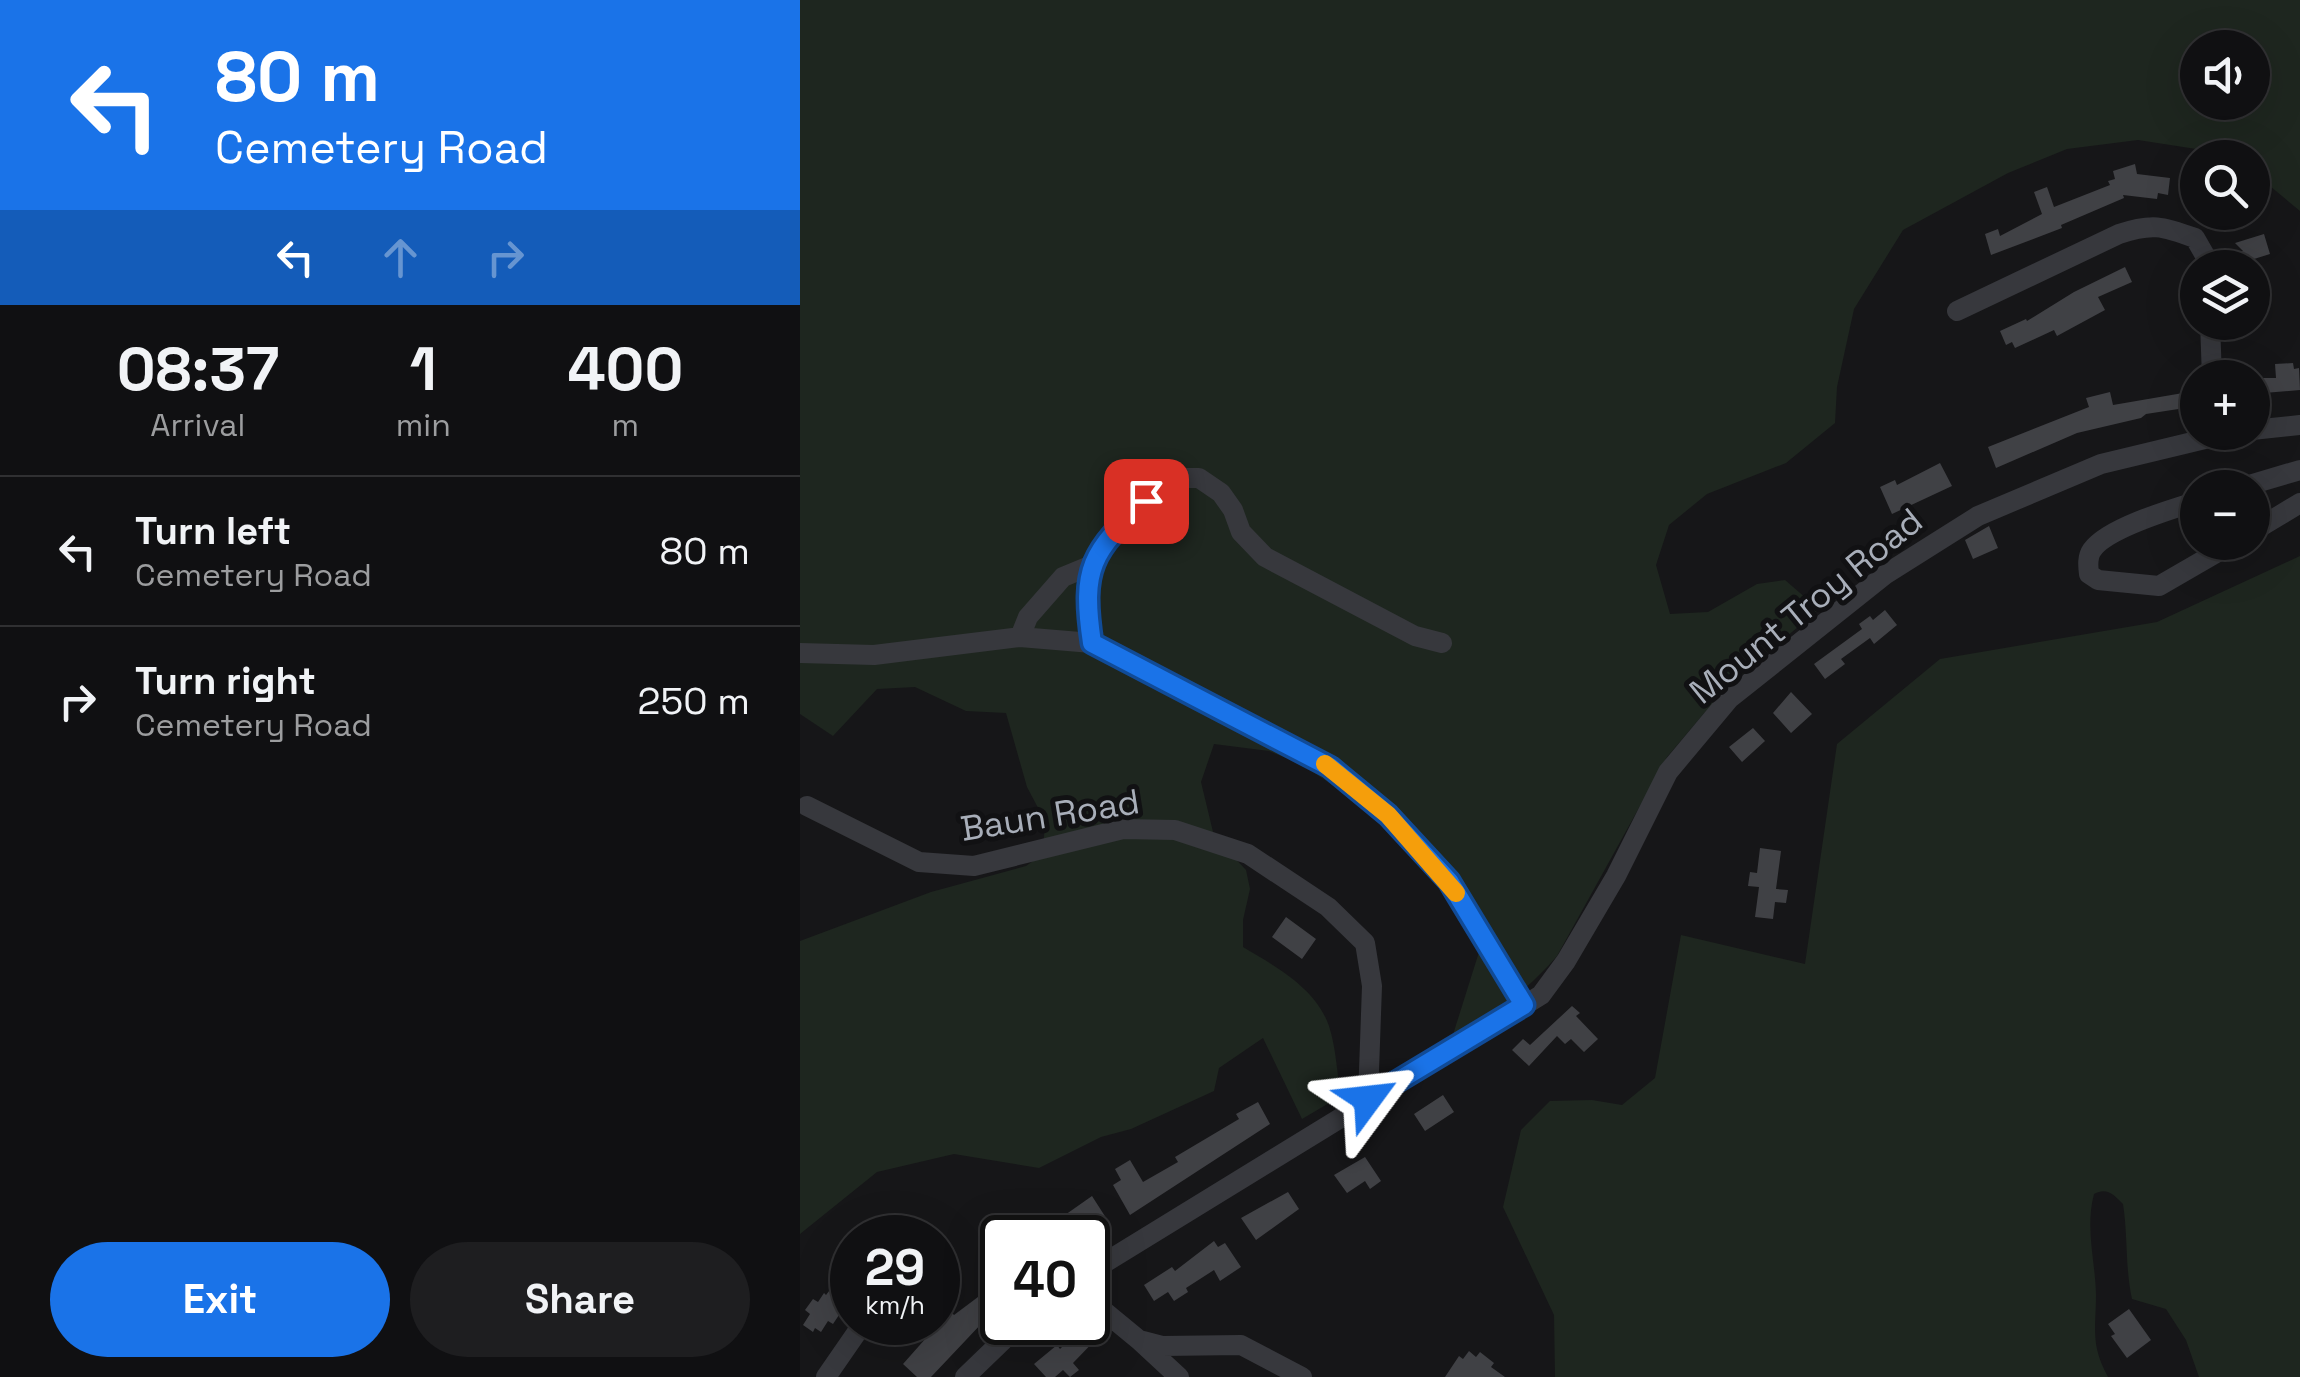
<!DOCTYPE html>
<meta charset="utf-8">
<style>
body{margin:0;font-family:"Space Grotesk",sans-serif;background:#1e1e20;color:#f1f3f6;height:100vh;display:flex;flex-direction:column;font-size:38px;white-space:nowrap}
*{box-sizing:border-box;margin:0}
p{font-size:32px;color:#9c9d9f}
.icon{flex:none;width:55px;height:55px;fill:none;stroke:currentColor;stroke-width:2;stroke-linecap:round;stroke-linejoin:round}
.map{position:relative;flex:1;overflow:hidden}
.side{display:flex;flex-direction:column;background:#101012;width:800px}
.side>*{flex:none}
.hud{background:#1a73e8;color:#fff;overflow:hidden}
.fabs{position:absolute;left:1380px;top:30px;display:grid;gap:20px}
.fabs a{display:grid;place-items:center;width:90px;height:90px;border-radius:50%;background:#101012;box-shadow:0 10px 40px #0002,0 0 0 2px #303032;font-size:50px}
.speed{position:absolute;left:30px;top:1215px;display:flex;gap:20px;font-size:50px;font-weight:700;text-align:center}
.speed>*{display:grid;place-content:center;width:130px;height:130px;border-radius:50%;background:#101012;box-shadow:0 10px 40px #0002,0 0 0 2px #303032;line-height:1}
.speed small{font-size:25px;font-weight:400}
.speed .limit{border:5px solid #111;border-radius:15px;background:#fff;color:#111}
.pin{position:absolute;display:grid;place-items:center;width:85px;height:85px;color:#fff;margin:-42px;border-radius:20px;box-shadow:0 5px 15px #0006}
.me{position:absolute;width:110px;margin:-55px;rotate:60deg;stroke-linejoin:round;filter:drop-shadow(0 0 8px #0008)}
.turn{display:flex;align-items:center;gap:35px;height:210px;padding:0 50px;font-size:45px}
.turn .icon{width:130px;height:130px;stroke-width:2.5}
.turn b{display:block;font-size:70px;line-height:85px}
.lanes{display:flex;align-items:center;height:95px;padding:0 50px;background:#0003;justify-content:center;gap:50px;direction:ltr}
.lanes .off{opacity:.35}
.eta{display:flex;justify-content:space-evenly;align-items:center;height:170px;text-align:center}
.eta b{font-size:60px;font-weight:600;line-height:70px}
.action{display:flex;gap:20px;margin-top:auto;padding:20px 50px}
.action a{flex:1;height:115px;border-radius:60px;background:#1a73e8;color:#fff;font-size:40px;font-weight:600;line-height:115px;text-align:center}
.action a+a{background:#1e1e20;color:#f1f3f6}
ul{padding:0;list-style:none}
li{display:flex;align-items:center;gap:30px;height:150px;padding:0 50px;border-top:2px solid #303032}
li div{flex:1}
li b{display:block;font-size:38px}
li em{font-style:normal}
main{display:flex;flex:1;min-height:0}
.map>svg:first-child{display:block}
</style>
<main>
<section class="side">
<div class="hud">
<div class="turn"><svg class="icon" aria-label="left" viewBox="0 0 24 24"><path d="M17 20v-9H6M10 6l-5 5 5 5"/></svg><div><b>80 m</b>Cemetery Road</div></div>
<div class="lanes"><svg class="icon" aria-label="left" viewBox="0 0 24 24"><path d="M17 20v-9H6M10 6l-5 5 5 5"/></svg><svg class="icon off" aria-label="ahead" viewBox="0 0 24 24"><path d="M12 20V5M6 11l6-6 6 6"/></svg><svg class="icon off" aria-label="right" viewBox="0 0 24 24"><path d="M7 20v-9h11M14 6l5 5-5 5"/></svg></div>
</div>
<div class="eta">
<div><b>08:37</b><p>Arrival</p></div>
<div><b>1</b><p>min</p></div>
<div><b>400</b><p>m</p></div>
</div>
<ul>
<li><svg class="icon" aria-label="left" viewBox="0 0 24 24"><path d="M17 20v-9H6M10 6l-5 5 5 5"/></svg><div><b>Turn left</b><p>Cemetery Road</p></div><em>80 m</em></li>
<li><svg class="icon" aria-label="right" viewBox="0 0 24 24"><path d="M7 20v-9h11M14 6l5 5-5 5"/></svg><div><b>Turn right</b><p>Cemetery Road</p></div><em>250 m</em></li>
</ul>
<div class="action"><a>Exit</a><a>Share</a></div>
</section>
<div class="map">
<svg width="1500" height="1377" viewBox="0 0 1500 1377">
<rect width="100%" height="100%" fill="#161618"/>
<!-- green -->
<path fill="#1e261f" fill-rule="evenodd" d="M0,0H1500V211L1453,172L1452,158L1424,157L1409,151L1338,140L1267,149L1208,173L1103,230L1054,309L1037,387L1035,423L986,463L907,494L869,525L856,565L870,614L908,612L957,584L985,580L1007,599L1017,611L949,668L906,711L867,757L757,956C726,992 691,1016 651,1041L679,952L654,907L583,819L501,764L469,751L414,744L401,782L414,836L446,870L450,889L443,920V947C475,966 516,988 529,1026C536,1047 537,1074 541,1096L502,1119L463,1038L419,1068L414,1091L331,1129L301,1137L239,1168L154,1154L77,1172L0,1234V941L131,892L226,866L243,854L245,821L227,787L206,713L166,711L115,687L77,689L33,736L0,714ZM1398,48H1452V102H1398Z
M1500,556V1377H1399L1386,1340L1366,1309L1332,1299C1325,1267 1328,1236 1323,1204C1314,1195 1307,1187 1294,1194C1285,1228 1295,1259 1296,1294C1296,1329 1290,1344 1308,1377H755L754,1315L703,1207L721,1130L750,1101L792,1100L822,1105L855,1078L881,935L1005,964L1037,744L1140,659L1357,622Z"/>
<!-- building -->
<path fill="#404145" d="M1335,164L1337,174L1370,178L1368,195L1358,193L1357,199L1323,195L1324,198L1261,225L1262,228L1191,255L1185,234L1198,229L1200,236L1242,214L1234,192L1247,187L1254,207L1310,185L1308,181L1315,179L1313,171Z
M1464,234L1470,254L1454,259L1457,268H1439L1434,253L1443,251L1435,243Z
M1325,267L1332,282L1298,297L1305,310L1257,336L1254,330L1215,348L1212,342L1206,345L1200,331L1226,319L1227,321L1274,292Z
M1493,363L1494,369L1499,368L1500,390L1452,394V378H1476L1475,364Z
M1310,392L1313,405L1383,393L1385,408L1346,414L1341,418L1277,433L1196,468L1188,447L1289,407L1286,398Z
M1140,463L1152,486L1092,514L1080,487L1095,480L1097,485Z
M1189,526L1198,548L1173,559L1165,540Z
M1085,610L1097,625L1074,644L1070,638L1041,659L1045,664L1025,679L1014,664L1062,629L1059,624L1070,616L1073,620Z
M991,692L1012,714L991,733L973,713Z
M953,728L965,741L942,762L929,747Z
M960,848L981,851L976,889L988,890L986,903L975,902L973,919L955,917L959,887L948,886L950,872L957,873Z
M486,917L516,939L502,959L472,937Z
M772,1006L780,1013L776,1016L798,1039L784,1052L771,1039L765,1044L757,1036L729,1066L712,1050L723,1039L730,1045Z
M643,1095L654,1112L625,1131L614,1114Z
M458,1102L470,1124L330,1215L313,1185L321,1180L315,1169L330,1160L343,1182L378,1162L375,1157L439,1119L436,1114Z
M565,1157L581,1181L570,1189L565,1181L547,1193L534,1175Z
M488,1192L499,1209L456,1240L441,1218Z
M292,1196L308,1221L301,1225L305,1230L295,1238H266L255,1222Z
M414,1241L418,1247L425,1243L441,1267L420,1281L414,1270L386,1288L388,1292L374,1301L368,1292L354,1301L344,1285L372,1267L375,1271Z
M42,1274L52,1282V1307L47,1303L33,1324L28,1321L21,1332L15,1328L13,1332L3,1325L10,1314L5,1310L13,1299L18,1302L24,1293L26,1295Z
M202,1279V1313L187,1326L183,1322L131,1377H117L103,1364L150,1311L154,1315Z
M1329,1309L1351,1340L1327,1358L1311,1336L1315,1334L1308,1324Z
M289,1320L302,1333L273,1363L279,1370L270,1377L263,1370L255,1377H246L234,1364L257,1345L260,1349Z
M669,1351L676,1357L680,1352L694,1363L691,1367L705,1377H645L659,1356L663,1359Z"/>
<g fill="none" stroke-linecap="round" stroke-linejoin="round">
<!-- minor -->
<path stroke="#37383d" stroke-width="20" d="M1157,311L1319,234C1352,223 1362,226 1395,238L1407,259V268
M1410,322L1412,378
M1452,430L1500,425
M1439,488L1500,470
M1398,501C1372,509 1307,528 1292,550C1287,557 1288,566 1289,574L1298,580L1359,586L1435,542
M1452,532L1500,503
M220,637L228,617L263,577L292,565
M292,643L286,603L292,565L307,538L365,482L380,478H399L421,493L433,510L441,532L465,557L615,636L642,643
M0,653L74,655L220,637L292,643L530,767L588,815L649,881L724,1005
M7,806L119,862L174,866L323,829L375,830L448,854L528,907L565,943L572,986L568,1099
M288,1273L741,995L766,961L816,876L868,772L929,699L1086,574L1178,516L1301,464L1434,432
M288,1298L339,1340L362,1346L441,1345L502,1377
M340,1341L379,1377
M26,1377L64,1322
M165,1377L222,1322"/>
</g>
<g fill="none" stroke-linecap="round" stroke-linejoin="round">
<!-- route casing -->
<g stroke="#114b97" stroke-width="25">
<path id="route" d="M346,501C291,552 281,568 292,643L530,767L588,815L649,881L724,1005L568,1099"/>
</g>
<!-- route -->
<use href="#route" stroke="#1a73e8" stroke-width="18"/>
<!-- slow -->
<path stroke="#f59e0b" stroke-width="18" d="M525,764L588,815L656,893"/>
</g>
<g text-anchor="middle" stroke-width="10" stroke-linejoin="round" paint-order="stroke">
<!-- street labels -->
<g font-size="35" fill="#a8aeb9" stroke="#111113">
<text transform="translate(1006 606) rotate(-39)" y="12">Mount Troy Road</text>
<text transform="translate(250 815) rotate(-9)" y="12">Baun Road</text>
</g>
</g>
</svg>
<div class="fabs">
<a><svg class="icon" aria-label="sound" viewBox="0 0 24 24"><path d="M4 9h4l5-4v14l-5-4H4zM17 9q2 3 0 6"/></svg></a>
<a><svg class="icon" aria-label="search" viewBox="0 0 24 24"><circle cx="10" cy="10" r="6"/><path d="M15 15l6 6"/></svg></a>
<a><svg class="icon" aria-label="layers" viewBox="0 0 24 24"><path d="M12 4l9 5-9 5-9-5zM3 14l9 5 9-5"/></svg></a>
<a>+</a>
<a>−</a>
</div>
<div class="speed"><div>29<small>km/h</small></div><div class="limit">40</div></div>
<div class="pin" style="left:346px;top:501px;background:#d93025"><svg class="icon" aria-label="arrive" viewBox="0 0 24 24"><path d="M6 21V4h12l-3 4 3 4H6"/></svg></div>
<svg class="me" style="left:568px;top:1099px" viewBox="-20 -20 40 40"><path d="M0-17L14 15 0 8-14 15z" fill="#1a73e8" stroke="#fff" stroke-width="4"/></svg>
</div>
</main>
